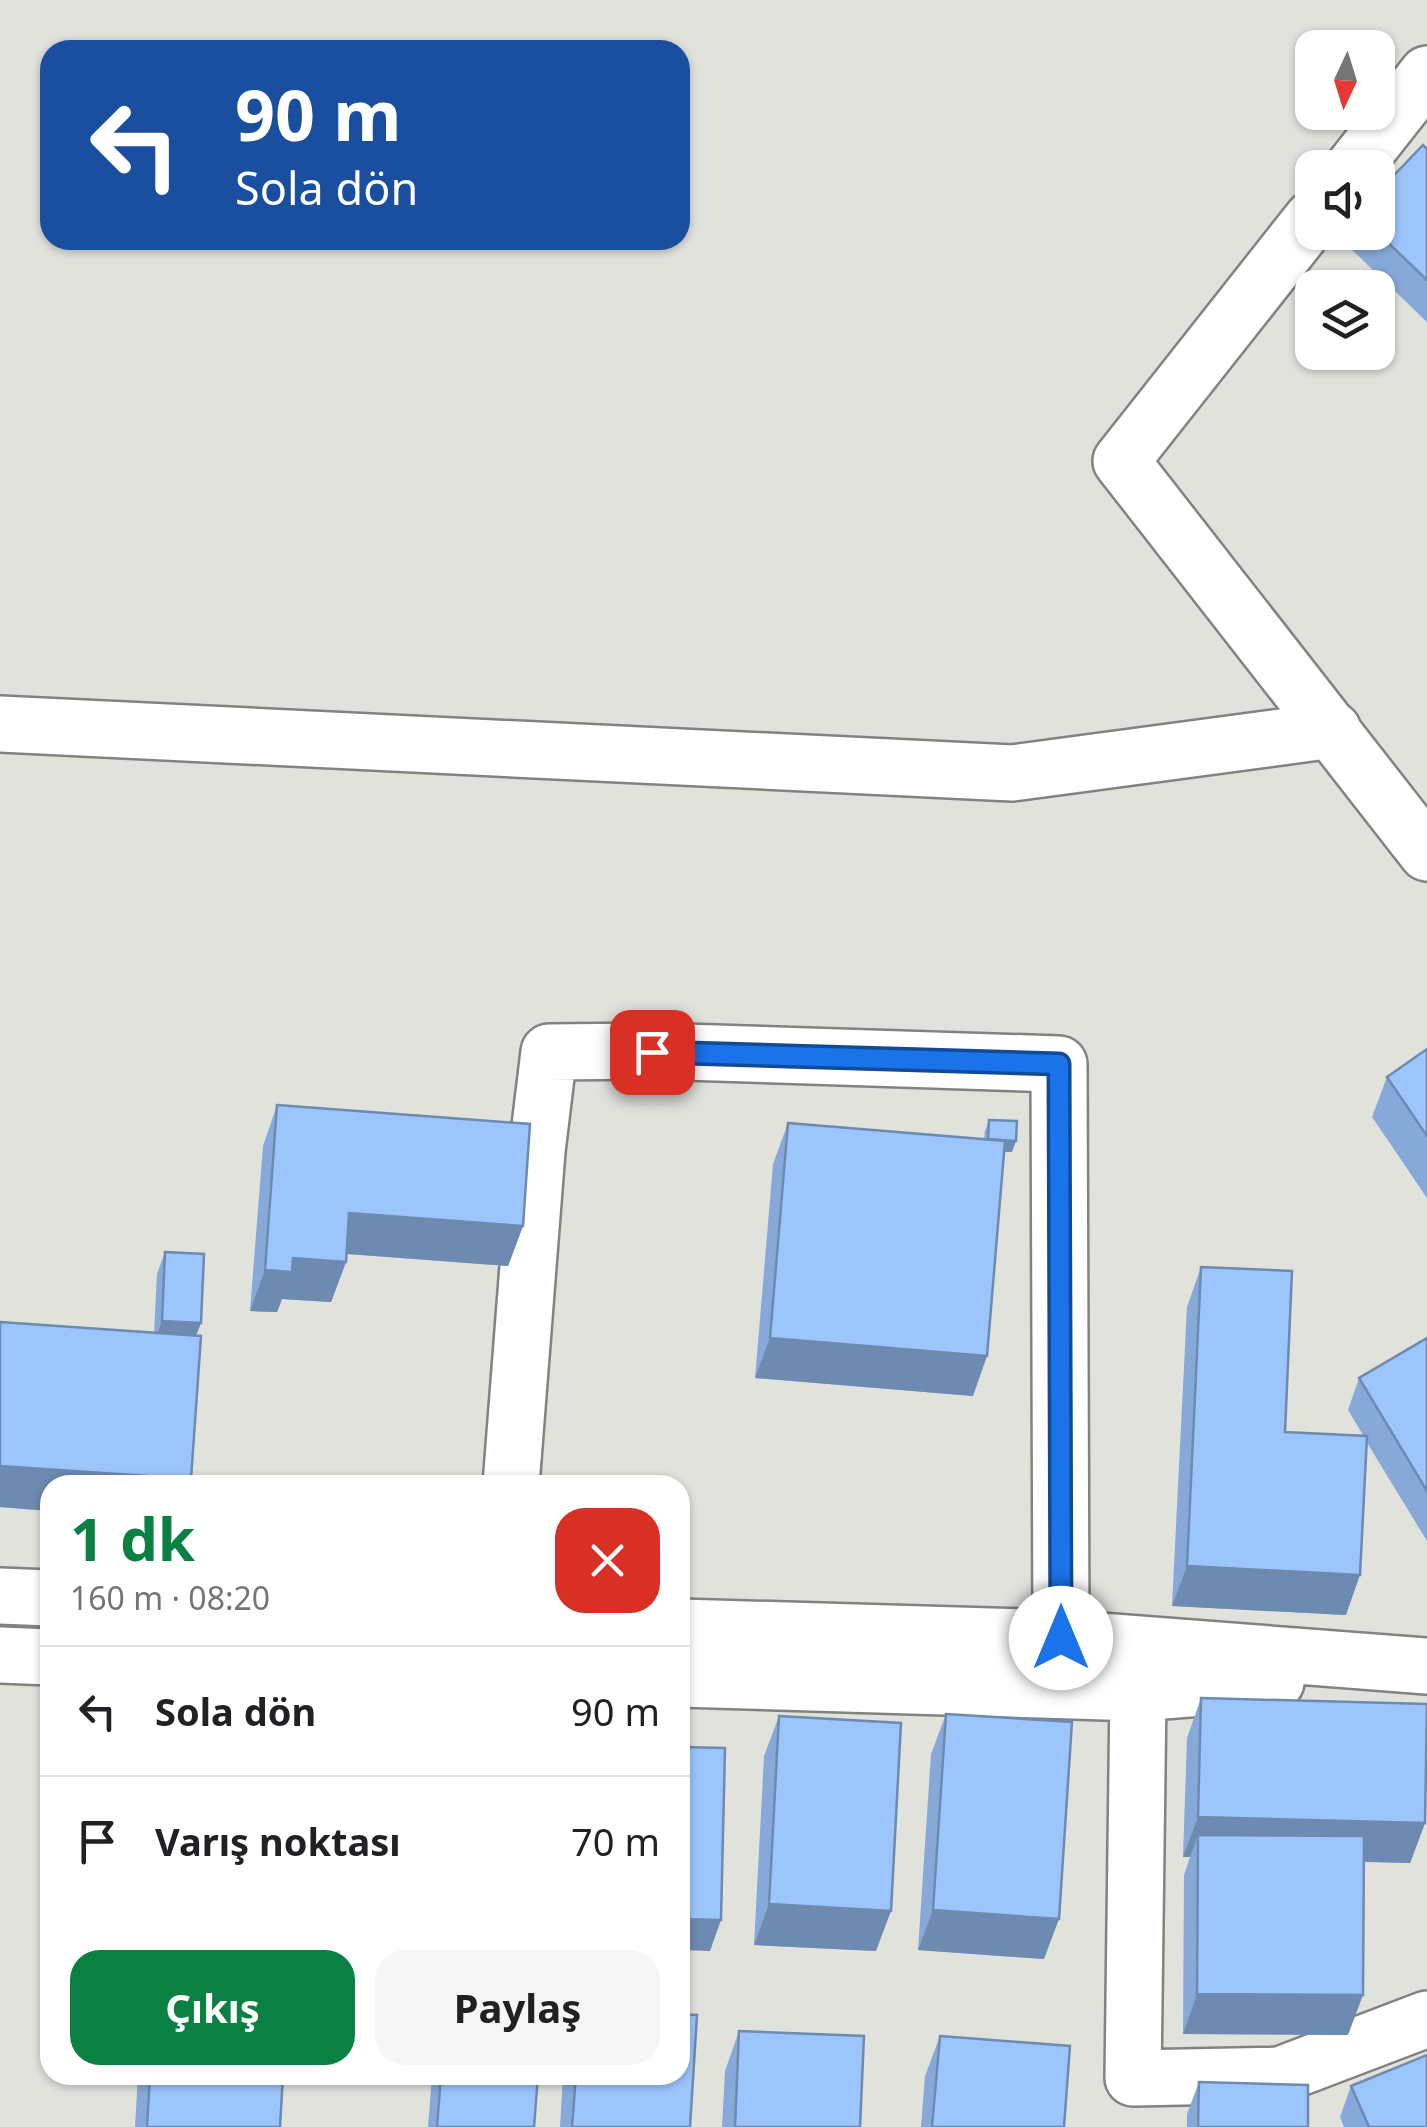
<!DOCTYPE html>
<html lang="tr">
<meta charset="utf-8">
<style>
body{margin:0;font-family:"Noto Sans",sans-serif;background:#f6f6f6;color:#202124;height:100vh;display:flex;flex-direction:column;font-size:38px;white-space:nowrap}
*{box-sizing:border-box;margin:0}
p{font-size:32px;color:#757577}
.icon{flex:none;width:55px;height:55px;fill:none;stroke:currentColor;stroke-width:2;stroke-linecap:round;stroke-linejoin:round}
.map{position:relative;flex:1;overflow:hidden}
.details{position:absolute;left:40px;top:1475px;width:650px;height:610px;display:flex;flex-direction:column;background:#fff;border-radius:30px;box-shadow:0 2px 8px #0004}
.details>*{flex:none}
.top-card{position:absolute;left:40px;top:40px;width:650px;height:210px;border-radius:30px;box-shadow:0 2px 8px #0004;background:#1a4fa0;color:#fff;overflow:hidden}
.needle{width:65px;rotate:184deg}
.buttons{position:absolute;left:1295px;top:30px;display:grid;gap:20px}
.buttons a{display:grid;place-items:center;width:100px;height:100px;border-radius:20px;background:#fff;box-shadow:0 2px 8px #0004;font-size:50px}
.pin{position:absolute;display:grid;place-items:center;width:85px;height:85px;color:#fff;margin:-42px;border-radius:20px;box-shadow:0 5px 15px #0006}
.me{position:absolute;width:110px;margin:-55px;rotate:0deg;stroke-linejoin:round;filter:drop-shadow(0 0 8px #0008)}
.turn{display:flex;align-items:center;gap:35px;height:210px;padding:0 30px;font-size:45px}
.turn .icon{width:130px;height:130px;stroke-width:2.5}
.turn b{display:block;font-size:70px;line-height:85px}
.round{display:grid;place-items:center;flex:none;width:105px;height:105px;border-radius:30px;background:#f6f6f6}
.headline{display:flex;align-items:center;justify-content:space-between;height:170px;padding:0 30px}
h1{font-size:60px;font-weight:700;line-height:75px;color:#0b8043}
.cta{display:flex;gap:20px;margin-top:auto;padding:20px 30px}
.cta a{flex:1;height:115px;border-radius:30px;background:#0b8043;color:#fff;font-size:40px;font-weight:700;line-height:115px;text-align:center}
.cta a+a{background:#f6f6f6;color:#202124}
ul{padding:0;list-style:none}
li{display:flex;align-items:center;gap:30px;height:130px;padding:0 30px;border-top:2px solid #e0e0e0}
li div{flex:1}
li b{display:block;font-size:38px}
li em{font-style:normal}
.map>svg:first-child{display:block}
</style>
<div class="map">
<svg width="1427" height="2127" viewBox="0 0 1427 2127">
<rect width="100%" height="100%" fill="#e1e2dc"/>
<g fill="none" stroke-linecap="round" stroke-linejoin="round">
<!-- minor casing -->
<g stroke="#82827e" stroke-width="60">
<path id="minor" d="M1353,168L1427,74
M1312,219L1121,461L1427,853
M0,724L1012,773L1333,730
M511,1485L537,1151L549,1052L652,1051L1059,1064L1061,1638L1138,1693L1133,2078L1280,2075L1427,2019
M0,1596L50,1598
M680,1627L1061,1638L1427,1666
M0,1655L50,1657
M680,1679L1138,1693L1276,1682"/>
</g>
<!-- minor -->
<use href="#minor" stroke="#fff" stroke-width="55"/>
</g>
<!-- wall -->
<path fill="#86a9d9" d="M1427,149V322L1346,244L1350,232H1378Z
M1427,1049V1198L1372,1117L1387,1077Z
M277,1105L523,1226L508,1266L347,1254L346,1262L331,1302L282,1299L277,1312L250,1311L263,1146Z
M989,1120L1012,1152H1004L973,1396L755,1378L773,1164L788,1123L984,1139L985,1131Z
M165,1252L196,1336L191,1479L189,1485H50V1511L0,1507V1322L154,1333L157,1274Z
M1201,1267L1285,1432L1363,1435L1348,1410L1359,1378L1427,1338V1541L1366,1441L1346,1615L1172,1606L1187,1307Z
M1201,1698L1425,1823L1410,1863L1364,1862L1348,2035L1183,2034L1184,1875L1190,1857H1183L1187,1738Z
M946,1714L1044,1959L918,1950L931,1754Z
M779,1716L876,1951L754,1945L764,1756Z
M739,2031L860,2127H722L725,2071Z
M940,2036L1064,2127H921L925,2076Z
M138,2075H283L280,2127H135Z
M432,2075H538L534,2127H428Z
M563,2075H680L690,2127H560Z
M1199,2082L1308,2127H1187V2114Z
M1351,2086L1427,2127H1344L1340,2117Z"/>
<!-- shaded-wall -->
<path fill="#6d8ab0" d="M988,1140L1016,1141L1012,1152L984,1151Z
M349,1213L523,1226L508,1266L335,1253Z
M293,1258L346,1262L331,1302L282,1299L277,1312L250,1311L265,1270Z
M162,1321L201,1323L193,1344L154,1342Z
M770,1338L987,1356L973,1396L755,1378Z
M0,1466L191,1479L189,1485H50V1511L0,1507Z
M1187,1566L1360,1575L1346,1615L1172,1606Z
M1198,1817L1425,1823L1410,1863L1198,1857V1835L1190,1857H1183Z
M769,1904L891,1911L876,1951L754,1945Z
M933,1910L1059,1919L1044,1959L918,1950Z
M680,1919L721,1920L710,1951L680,1950Z
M1197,1994L1363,1995L1348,2035L1183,2034Z"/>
<!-- building -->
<path fill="#9cc5fc" stroke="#6d8ab0" stroke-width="2.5" d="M1423,145L1427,149V280L1377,232L1378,192Z
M1427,1049V1136L1387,1077Z
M277,1105L530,1124L523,1226L349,1213L346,1262L293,1258L292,1272L265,1270Z
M989,1120L1017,1121L1016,1141L988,1139Z
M788,1123L1005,1141L987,1356L770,1338Z
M165,1252L204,1254L201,1323L162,1321Z
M1201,1267L1292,1271L1285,1432L1367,1436L1360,1575L1187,1566Z
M0,1322L201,1336L191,1479L0,1466Z
M1427,1338V1491L1359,1378Z
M1201,1698L1427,1704L1425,1823L1198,1817Z
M946,1714L1072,1722L1059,1919L933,1910Z
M779,1716L901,1723L891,1911L769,1904Z
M680,1747L725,1748L721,1920L680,1919Z
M1198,1835L1364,1836L1363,1995L1197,1994Z
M680,2014L697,2015L690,2127H572L576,2075H680Z
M739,2031L864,2036L860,2127H735Z
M940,2036L1070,2046L1064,2127H932Z
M1427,2055V2127H1369L1351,2086Z
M150,2075H283L280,2127H147Z
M441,2075H538L534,2127H437Z
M1199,2082L1308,2085V2127H1198Z"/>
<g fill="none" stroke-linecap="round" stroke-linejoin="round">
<!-- route casing -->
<g stroke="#114b97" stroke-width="25">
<path id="route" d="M652,1052L1059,1064L1061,1638"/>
</g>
<!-- route -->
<use href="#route" stroke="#1a73e8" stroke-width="18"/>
</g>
</svg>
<div class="buttons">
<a><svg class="needle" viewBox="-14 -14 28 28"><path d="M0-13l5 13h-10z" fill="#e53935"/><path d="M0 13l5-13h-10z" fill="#757577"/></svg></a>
<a><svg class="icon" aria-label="sound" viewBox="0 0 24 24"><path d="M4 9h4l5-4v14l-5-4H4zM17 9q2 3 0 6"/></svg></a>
<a><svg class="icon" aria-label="layers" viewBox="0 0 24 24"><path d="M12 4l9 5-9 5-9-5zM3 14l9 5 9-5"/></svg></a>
</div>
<div class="pin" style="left:652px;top:1052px;background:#d93025"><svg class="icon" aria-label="arrive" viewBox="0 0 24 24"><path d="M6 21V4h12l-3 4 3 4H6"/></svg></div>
<svg class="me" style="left:1061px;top:1638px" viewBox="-20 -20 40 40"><circle r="19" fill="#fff"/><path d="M0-13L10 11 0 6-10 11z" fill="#1a73e8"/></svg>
<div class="top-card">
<div class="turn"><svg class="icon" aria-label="left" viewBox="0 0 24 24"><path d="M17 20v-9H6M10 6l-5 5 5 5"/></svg><div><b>90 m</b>Sola dön</div></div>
</div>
<section class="details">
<div class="headline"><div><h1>1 dk</h1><p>160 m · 08:20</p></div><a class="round" style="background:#d93025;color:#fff"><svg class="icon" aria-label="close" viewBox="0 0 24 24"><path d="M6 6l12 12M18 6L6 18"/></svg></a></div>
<ul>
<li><svg class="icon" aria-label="left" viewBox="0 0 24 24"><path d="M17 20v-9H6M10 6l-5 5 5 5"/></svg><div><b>Sola dön</b></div><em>90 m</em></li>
<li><svg class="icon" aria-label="arrive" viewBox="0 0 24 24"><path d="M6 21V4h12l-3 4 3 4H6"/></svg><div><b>Varış noktası</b></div><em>70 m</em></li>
</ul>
<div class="cta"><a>Çıkış</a><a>Paylaş</a></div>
</section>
</div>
